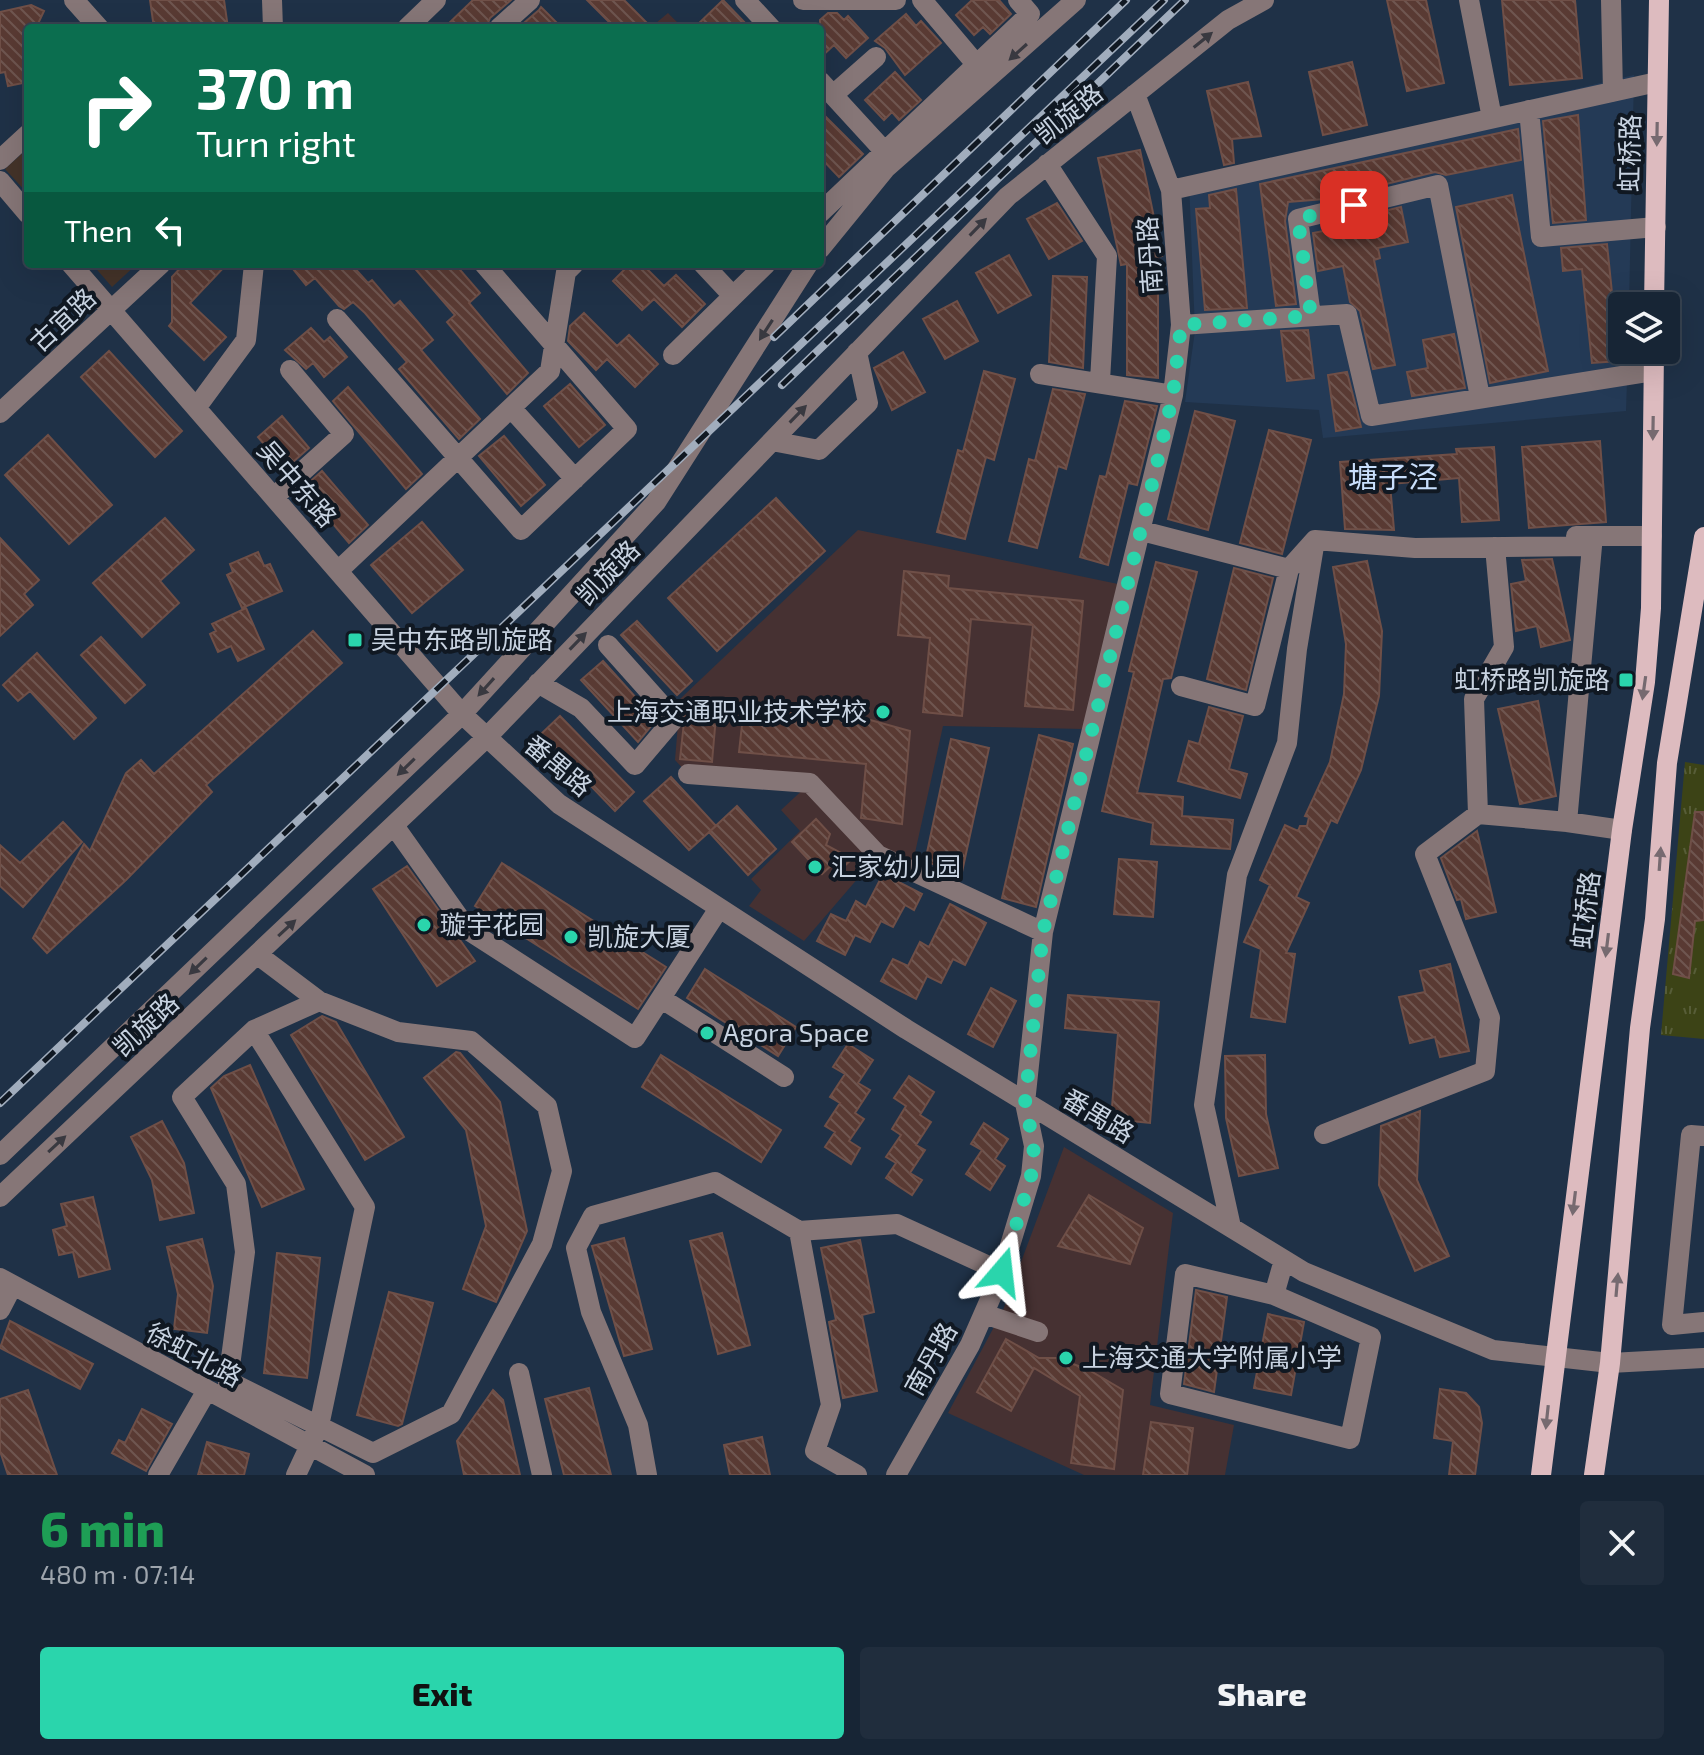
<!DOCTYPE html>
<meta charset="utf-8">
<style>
body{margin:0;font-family:"Exo 2","Noto Sans SC",sans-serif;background:#202d3d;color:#f1f3f6;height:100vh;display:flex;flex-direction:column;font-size:30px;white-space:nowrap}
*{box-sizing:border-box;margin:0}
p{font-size:26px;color:#9ea5ad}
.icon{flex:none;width:44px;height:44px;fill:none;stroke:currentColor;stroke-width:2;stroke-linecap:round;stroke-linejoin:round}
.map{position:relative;height:1475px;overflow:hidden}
.sheet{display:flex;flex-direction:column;background:#172535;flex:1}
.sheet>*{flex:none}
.banner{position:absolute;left:24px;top:24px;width:800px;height:244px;border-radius:8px;box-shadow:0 8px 32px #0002,0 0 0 2px #364250;background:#0b6e4f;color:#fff;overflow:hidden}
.fabs{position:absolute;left:1608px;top:292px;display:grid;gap:16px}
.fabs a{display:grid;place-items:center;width:72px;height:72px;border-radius:8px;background:#172535;box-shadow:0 8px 32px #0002,0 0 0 2px #364250;font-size:40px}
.pin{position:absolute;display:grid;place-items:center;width:68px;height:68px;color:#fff;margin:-34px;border-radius:16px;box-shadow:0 4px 12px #0006}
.me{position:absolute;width:88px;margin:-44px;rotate:17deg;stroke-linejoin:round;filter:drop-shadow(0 0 6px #0008)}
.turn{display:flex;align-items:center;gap:28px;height:168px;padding:0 40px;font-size:36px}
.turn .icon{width:104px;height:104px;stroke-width:2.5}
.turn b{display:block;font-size:56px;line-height:68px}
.then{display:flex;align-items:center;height:76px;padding:0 40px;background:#0003;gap:16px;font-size:30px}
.round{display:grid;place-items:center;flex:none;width:84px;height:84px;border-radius:8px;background:#202d3d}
.overview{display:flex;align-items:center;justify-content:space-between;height:136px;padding:0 40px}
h1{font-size:48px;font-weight:800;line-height:60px;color:#1e9e55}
.button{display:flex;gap:16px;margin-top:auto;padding:16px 40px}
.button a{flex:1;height:92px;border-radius:8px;background:#2ad5ac;color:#111;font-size:32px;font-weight:800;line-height:92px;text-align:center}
.button a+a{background:#202d3d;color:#f1f3f6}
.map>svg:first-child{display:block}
</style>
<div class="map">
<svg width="1704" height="1475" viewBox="0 0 1704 1475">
<defs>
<pattern id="grass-tufts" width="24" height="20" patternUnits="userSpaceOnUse" patternTransform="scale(2)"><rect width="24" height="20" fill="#3c4316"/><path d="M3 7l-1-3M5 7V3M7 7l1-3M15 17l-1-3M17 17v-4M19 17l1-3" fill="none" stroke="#575d38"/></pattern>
<pattern id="building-back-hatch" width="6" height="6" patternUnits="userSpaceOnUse" patternTransform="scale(2)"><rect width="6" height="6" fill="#593a33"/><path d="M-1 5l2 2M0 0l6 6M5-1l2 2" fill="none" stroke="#6f5650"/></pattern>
</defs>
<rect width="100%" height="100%" fill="#1f3147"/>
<!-- built -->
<path fill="#243a56" d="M1634,75L1629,306H1622V350H1628L1626,411L1323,438L1319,410L1185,402L1195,331L1189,181Z"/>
<!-- education -->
<path fill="#463132" d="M668,13L683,28H650Z
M858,530L1118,584L1083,729L943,726L911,871L878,855L804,941L749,906L761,890L751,879L800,831L781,810L809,784L688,774L675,760L680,699Z
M1064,1147L1173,1213L1150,1405L1234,1425L1225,1475H1084L948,1413L1003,1310Z"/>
<!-- medical -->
<path fill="#443329" d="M28,148V194L5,169Z
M92,264H137L112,287Z"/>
<!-- grass -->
<path fill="url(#grass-tufts)" d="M1685,762L1704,765V1039L1661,1035Z"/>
<!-- building -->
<path fill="url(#building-back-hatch)" stroke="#6f4f47" stroke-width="2" d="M150,0H224L228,28H154Z
M473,0H511L490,18L486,28H444Z
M587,0H624L652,28H615Z
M723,0L750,28H694Z
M972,0H999L1011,14L990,34L983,27L974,35L956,15Z
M1387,0H1426L1444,83L1407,91Z
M1502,0H1575L1582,78L1510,85Z
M31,5L44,11L36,28H28V82L8,86L5,72L0,73V12Z
M541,7L562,28H518L539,10Z
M828,13H837L844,20L848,16L868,38L846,58L834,45L820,58V20Z
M906,14L916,26L921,21L941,43L905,75L885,48L875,41Z
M1352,62L1367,125L1323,135L1309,72Z
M895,72L921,100L899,120L892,112L884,120L865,100Z
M1248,82L1261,136L1232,139L1234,163L1224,165L1207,91Z
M820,111L863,154L839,177L820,157Z
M1578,115L1586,220L1553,223L1543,121Z
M1518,129L1521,160L1446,175L1435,172L1325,199L1288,202L1285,221L1296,304L1276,306L1260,184Z
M1140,150L1162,256L1158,257V378L1127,375V264L1121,265L1098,158Z
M1236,189L1247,308L1205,310L1196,209L1210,208L1209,195Z
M1512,195L1548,371L1490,383L1456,207Z
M1057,203L1082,241L1049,259L1027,219Z
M1401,207L1408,242L1378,248L1380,258L1374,260L1395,365L1373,369L1360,311L1350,302L1343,266L1318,271L1313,233L1378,220L1376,213Z
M1607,244L1619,361L1592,363L1582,269L1563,271L1561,248Z
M1009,255L1031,295L998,313L976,273Z
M184,264H227L190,303L226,337L204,360L169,326L172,322V277Z
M289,264H351L368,283L372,280L394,306L400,301L433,340L421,350L480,419L459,439L399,369L407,362L365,313L353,302L344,309L339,306L315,278L306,285Z
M411,264H455L480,293L469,303L528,373L507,394L447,322L455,315Z
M630,264H642L664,286L676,275L705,304L682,327L654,299L642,310L613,281Z
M1053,276L1087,277L1083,368L1049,362Z
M957,301L978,341L945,359L923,319Z
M584,313L617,346L629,335L658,364L635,387L607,359L596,370L568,341L570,326Z
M311,328L324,342L330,337L347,357L324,377L313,363L306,369L285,350Z
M1308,330L1314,378L1287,381L1281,331Z
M1454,334L1465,388L1412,396L1407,372L1428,368L1423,340Z
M109,351L182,431L155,457L81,377Z
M903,352L925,392L892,410L874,368Z
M984,371L1015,379L994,460L986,457L965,539L937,532L958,450L963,452Z
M1347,372L1361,427L1336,431L1328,375Z
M570,384L605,425L579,447L544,406Z
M348,387L422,474L406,489L333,401Z
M1053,389L1085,394L1066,469L1058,466L1037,548L1009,541L1029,459L1035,461Z
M1125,401L1157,406L1137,485L1128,483L1108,565L1080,557L1100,476L1106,477Z
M1195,411L1235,421L1208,530L1168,519Z
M282,416L309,448L285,469L258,437Z
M1269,430L1311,440L1282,554L1240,543Z
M48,435L112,505L69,544L5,475Z
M504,436L545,485L521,506L479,456Z
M1600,441L1606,522L1529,528L1522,447Z
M1494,447L1499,520L1462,522L1459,478L1390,484L1394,530L1345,529L1340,462L1457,454L1456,449Z
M322,471L368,525L349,543L303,488Z
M776,498L825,551L717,651L668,598Z
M165,518L194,550L160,581L179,603L142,637L93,583Z
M422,522L463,570L412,613L371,565Z
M0,538L39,580L24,594L33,605L0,636Z
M258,552L264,566L270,564L282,591L242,608L227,575L233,572L230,564Z
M1552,559L1570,640L1541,647L1537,626L1516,631L1511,584L1526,581L1522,560Z
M1367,561L1382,631L1379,696L1361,770L1337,823L1331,820L1296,897L1309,903L1286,953L1295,954L1285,1022L1251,1017L1261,949L1244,942L1270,885L1260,880L1285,825L1298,831L1300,826H1307L1309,817L1305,816L1330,762L1344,694L1346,644L1333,567Z
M1156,562L1197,572L1171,678L1163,679L1137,793L1183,797L1182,816L1233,820L1230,849L1151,844L1153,823L1102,811L1134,672L1129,671Z
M1234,568L1273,578L1246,690L1207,679Z
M904,571L949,576L948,588L1083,601L1073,710L1025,706L1033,625L971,619L962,716L923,712L930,638L898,635Z
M246,608L264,649L238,661L231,646L218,652L210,634L216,631L212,624Z
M637,621L692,681L677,695L621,635Z
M313,631L342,663L206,785L212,792L126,880L47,953L33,938L84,844L90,851L126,773L141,760L154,774Z
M101,637L145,685L125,703L81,655Z
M37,653L96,718L74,739L30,691L18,701L3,685Z
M603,661L656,720L638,742L581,680Z
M1538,701L1556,796L1520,804L1498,709Z
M744,707L863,718L910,731L902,824L861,818L866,764L739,752Z
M1209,707L1243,716L1229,769L1247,774L1240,798L1178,781L1189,741L1199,744Z
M685,713L716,716L712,762L680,759Z
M560,716L634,792L615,811L541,734Z
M1039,735L1073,744L1036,907L1002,898Z
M951,739L989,748L962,872L925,862Z
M671,777L716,826L689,850L644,801Z
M737,806L776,849L748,875L709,832Z
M1695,812H1704V920L1695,921L1689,978L1673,974Z
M816,819L830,834L826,845L852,859L840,870L834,863L822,874L792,842Z
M63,822L82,842L23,907L0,886V845L20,863Z
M1477,831L1496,912L1466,919L1461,899L1457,900L1441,858Z
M1119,859L1157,862L1153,917L1114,914Z
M502,863L666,967L638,1009L475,906Z
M407,866L475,961L437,986L373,889Z
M883,874L922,894L914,910L905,905L893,927L881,921L870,942L855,935L845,955L817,941L831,914L846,921L856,901L866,907Z
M950,904L986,923L965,965L953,959L941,983L927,976L916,999L881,981L893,959L908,966L920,942L929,947Z
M1450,964L1469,1051L1440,1057L1435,1037L1410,1043L1399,997L1425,992L1420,971Z
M705,969L796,1027L778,1056L687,998Z
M991,988L1016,1001L993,1047L968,1034Z
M1068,995L1159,1002L1150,1123L1111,1119L1118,1033L1065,1028Z
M322,1016L336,1022L404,1137L365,1160L291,1035Z
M848,1044L873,1060L858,1083L870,1090L855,1113L864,1119L849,1141L860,1148L851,1164L825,1147L835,1132L825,1126L840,1103L830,1097L845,1074L833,1067Z
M456,1052L460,1053L500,1102L527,1231L496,1302L463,1289L486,1226L466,1130L424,1078Z
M661,1055L781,1130L761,1162L642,1087Z
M1265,1055L1266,1114L1278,1168L1239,1176L1226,1118L1225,1056Z
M250,1065L304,1189L262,1207L211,1088L224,1076Z
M909,1076L934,1092L920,1115L931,1122L916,1145L925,1150L910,1173L922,1180L912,1195L886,1178L896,1163L886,1157L901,1135L892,1129L906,1106L894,1098Z
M1420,1111L1417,1180L1449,1256L1415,1271L1379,1185L1381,1126Z
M162,1121L184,1163L194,1213L160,1220L152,1180L131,1137Z
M984,1123L1008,1139L995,1159L1005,1166L990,1190L966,1174L982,1150L971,1144Z
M1089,1195L1143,1228L1130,1264L1058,1246Z
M93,1197L110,1269L79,1277L73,1252L59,1255L53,1230L67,1226L61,1204Z
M722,1233L750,1345L718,1354L690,1241Z
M624,1238L652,1349L624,1356L592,1246Z
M202,1239L213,1286L207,1333L174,1329L178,1294L167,1247Z
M860,1240L874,1312L862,1315L877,1391L843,1398L829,1322L836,1320L821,1248Z
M277,1253L320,1258L307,1378L264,1373Z
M1196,1290L1227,1297L1214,1392L1184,1384Z
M389,1292L433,1303L402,1424L398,1426L357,1415Z
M1268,1314L1304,1322L1291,1395L1254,1388Z
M10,1321L93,1364L80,1389L0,1348Z
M1006,1339L1039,1358H1056L1087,1369L1123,1390L1114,1469L1071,1463L1080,1396L1034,1368L1011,1411L977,1392Z
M589,1388L611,1475H564L545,1399Z
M1440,1389L1466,1393L1479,1407L1482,1423L1475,1475H1449L1453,1441L1434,1438Z
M28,1390L57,1475H8L0,1451V1399Z
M493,1390L503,1400L520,1475H464L457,1441Z
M142,1409L172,1424L146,1471L112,1453L119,1440L125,1443Z
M1151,1422L1193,1428L1187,1475H1143Z
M762,1437L770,1475H730L724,1445Z
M207,1442L249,1454L244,1475H198Z"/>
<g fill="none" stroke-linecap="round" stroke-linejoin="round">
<!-- minor -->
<path stroke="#867677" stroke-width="20" d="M74,0L99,28
M272,0L273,28
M745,0L771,28
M803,0H896
M922,0L976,64
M1469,0L1492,118
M1611,0L1613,92
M407,28L436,0
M499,28L530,0
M820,81L886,153
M833,95L876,57
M1529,110L1541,237L1656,227
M0,160L28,134
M1047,164L1107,256L1100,381
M0,181L28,214
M1171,190L1657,82
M820,213L1030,14L1018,0
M820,249L886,168L1076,0
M71,264L462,714L559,804L906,1029L1304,1272L1493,1350L1610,1363L1704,1358
M703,264L733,296
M1311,316L1298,219L1438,185L1480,397
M337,319L521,530L627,429L484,264
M1181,325L1347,314L1371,416L1653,371
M673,355L766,264
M1040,374L1173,395
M196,408L246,340L254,264
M512,409L575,479
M0,413L161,264
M772,441L819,450L868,403L857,352
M274,497L344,434L290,370
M1142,531L1289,569L1315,540L1415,548L1592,546L1567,822L1622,830
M1576,536H1652
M338,571L550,371L566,272L574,264
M538,683L581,708L635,765L674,719L608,645
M1181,686L1255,706L1289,569
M688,774L810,783L878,855L1043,932
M1478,814L1567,822
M395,827L468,930L635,1038L718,910
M258,955L319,1001L398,1032L471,1041L547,1106L562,1171L542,1244L451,1414L373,1453L228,1381L245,1252L236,1184L182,1097L254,1030L319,1001
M662,999L784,1077
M254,1030L365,1207L319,1426L296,1475
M1324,1134L1485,1071L1490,1018L1425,854L1478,814L1474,699L1504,647L1495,547
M1704,1136L1691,1135L1672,1325L1704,1322
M0,1155L462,714L656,502L808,264
M0,1197L486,738L1008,196L1228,20L1264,0
M1231,1227L1204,1105L1237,875L1287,743L1297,649L1315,540
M0,1278L365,1475
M1274,1295L1185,1274L1170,1394L1350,1439L1371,1337L1274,1295L1284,1260
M0,1310L13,1285
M984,1314L1038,1332
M519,1373L542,1475
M158,1475L206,1392
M647,1475L638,1425L591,1312L576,1248L593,1216L715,1182L799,1231
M857,1475L815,1451L831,1405L799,1231L897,1224L1002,1272
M896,1475L970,1345L1002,1272L1031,1176L1034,1146L1025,1103L1043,932L1173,395L1181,325L1171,190L1135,94"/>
<!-- major -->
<path stroke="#ddbbbf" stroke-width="20" d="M1654,306L1659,0
M1541,1475L1622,830L1645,682L1651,608L1654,350
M1594,1475L1610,1363L1640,1028L1655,919L1667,763L1704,537"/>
<!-- rail casing -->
<g stroke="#a1adbd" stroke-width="8">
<path id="rail" d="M774,337L1126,0
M782,385L1185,0
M0,1103L1164,0"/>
</g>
<!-- rail -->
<use href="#rail" stroke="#101822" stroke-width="5" stroke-dasharray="15" stroke-linecap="butt"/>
</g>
<!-- one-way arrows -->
<defs><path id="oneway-solid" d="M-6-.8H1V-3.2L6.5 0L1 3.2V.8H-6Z" transform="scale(2)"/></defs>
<g fill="#393940">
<use href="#oneway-solid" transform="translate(1203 40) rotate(-39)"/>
<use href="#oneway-solid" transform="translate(1018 52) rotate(138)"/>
<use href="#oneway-solid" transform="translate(978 227) rotate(-46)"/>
<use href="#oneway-solid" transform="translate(766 330) rotate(123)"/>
<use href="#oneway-solid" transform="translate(798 414) rotate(-46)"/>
<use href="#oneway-solid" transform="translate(578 641) rotate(-46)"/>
<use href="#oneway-solid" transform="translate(486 687) rotate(132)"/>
<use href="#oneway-solid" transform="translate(406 767) rotate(136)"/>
<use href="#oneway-solid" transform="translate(287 928) rotate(-43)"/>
<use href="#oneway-solid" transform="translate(198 966) rotate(136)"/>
<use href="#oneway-solid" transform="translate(57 1144) rotate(-43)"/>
</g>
<g fill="#766a70">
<use href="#oneway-solid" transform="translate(1657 134) rotate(91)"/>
<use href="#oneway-solid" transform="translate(1653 428) rotate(91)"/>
<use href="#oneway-solid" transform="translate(1644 688) rotate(98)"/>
<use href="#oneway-solid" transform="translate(1660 859) rotate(-86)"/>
<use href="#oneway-solid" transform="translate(1607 945) rotate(97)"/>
<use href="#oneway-solid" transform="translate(1574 1203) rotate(97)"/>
<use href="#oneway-solid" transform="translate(1617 1285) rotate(-85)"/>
<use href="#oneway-solid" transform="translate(1547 1417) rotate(96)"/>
</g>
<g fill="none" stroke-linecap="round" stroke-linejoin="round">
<!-- route -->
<path stroke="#2ad5ac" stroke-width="14" stroke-dasharray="0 25.2" d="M1002,1272L1031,1176L1034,1146L1025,1103L1043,932L1154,476L1173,395L1181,325L1311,316L1298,219L1354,205"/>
</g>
<!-- markers -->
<g fill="#2ad5ac" stroke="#101822" stroke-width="3">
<rect x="347" y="632" width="16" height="16" rx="4"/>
<rect x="1618" y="672" width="16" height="16" rx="4"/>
<circle cx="883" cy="712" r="8"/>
<circle cx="815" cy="867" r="8"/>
<circle cx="424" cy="925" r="8"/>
<circle cx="571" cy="937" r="8"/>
<circle cx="707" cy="1033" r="8"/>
<circle cx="1066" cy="1358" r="8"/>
</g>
<g text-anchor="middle" stroke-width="8" stroke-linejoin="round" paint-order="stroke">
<!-- street labels -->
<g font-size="26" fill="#c8d3e1" stroke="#101822">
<text transform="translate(1069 114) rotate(-39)" y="9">凯旋路</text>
<text transform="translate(1630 153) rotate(-89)" y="9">虹桥路</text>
<text transform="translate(1150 255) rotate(-94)" y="9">南丹路</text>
<text transform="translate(63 320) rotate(-43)" y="9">古宜路</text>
<text transform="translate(297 484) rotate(49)" y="9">吴中东路</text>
<text transform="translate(608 573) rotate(-46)" y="9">凯旋路</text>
<text transform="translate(558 766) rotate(40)" y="9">番禺路</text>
<text transform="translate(1586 910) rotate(-83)" y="9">虹桥路</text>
<text transform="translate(146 1025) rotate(-43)" y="9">凯旋路</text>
<text transform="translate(1098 1116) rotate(31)" y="9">番禺路</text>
<text transform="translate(194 1355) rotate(28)" y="9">徐虹北路</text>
<text transform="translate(931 1359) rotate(-61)" y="9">南丹路</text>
</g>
<!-- poi labels -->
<g font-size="26" fill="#c8d3e1" stroke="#101822" text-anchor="start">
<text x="371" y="649">吴中东路凯旋路</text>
<text x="1610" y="689" text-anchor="end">虹桥路凯旋路</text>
<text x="867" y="721" text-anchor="end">上海交通职业技术学校</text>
<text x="831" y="876">汇家幼儿园</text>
<text x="440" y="934">璇宇花园</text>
<text x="587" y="946">凯旋大厦</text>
<text x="723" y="1042">Agora Space</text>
<text x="1082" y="1367">上海交通大学附属小学</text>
</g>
<!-- quarter labels -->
<g font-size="30" fill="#c9dffc" stroke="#101822">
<text x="1393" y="488">塘子泾</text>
</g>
</g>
</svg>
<div class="fabs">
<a><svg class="icon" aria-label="layers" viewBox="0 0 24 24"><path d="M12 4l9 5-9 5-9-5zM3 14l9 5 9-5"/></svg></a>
</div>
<div class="pin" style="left:1354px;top:205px;background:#d93025"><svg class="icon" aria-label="arrive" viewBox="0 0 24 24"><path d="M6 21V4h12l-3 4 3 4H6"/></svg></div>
<svg class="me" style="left:1002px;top:1272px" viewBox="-20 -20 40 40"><path d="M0-17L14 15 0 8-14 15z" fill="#2ad5ac" stroke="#fff" stroke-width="4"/></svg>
<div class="banner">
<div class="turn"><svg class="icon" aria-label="right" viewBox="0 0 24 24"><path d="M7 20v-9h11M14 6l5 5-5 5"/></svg><div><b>370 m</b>Turn right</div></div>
<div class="then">Then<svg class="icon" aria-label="left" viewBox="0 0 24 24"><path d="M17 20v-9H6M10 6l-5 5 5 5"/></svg></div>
</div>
</div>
<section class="sheet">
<div class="overview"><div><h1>6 min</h1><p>480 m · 07:14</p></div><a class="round"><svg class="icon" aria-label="close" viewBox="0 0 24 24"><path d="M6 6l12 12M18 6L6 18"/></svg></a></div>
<div class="button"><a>Exit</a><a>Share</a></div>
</section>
